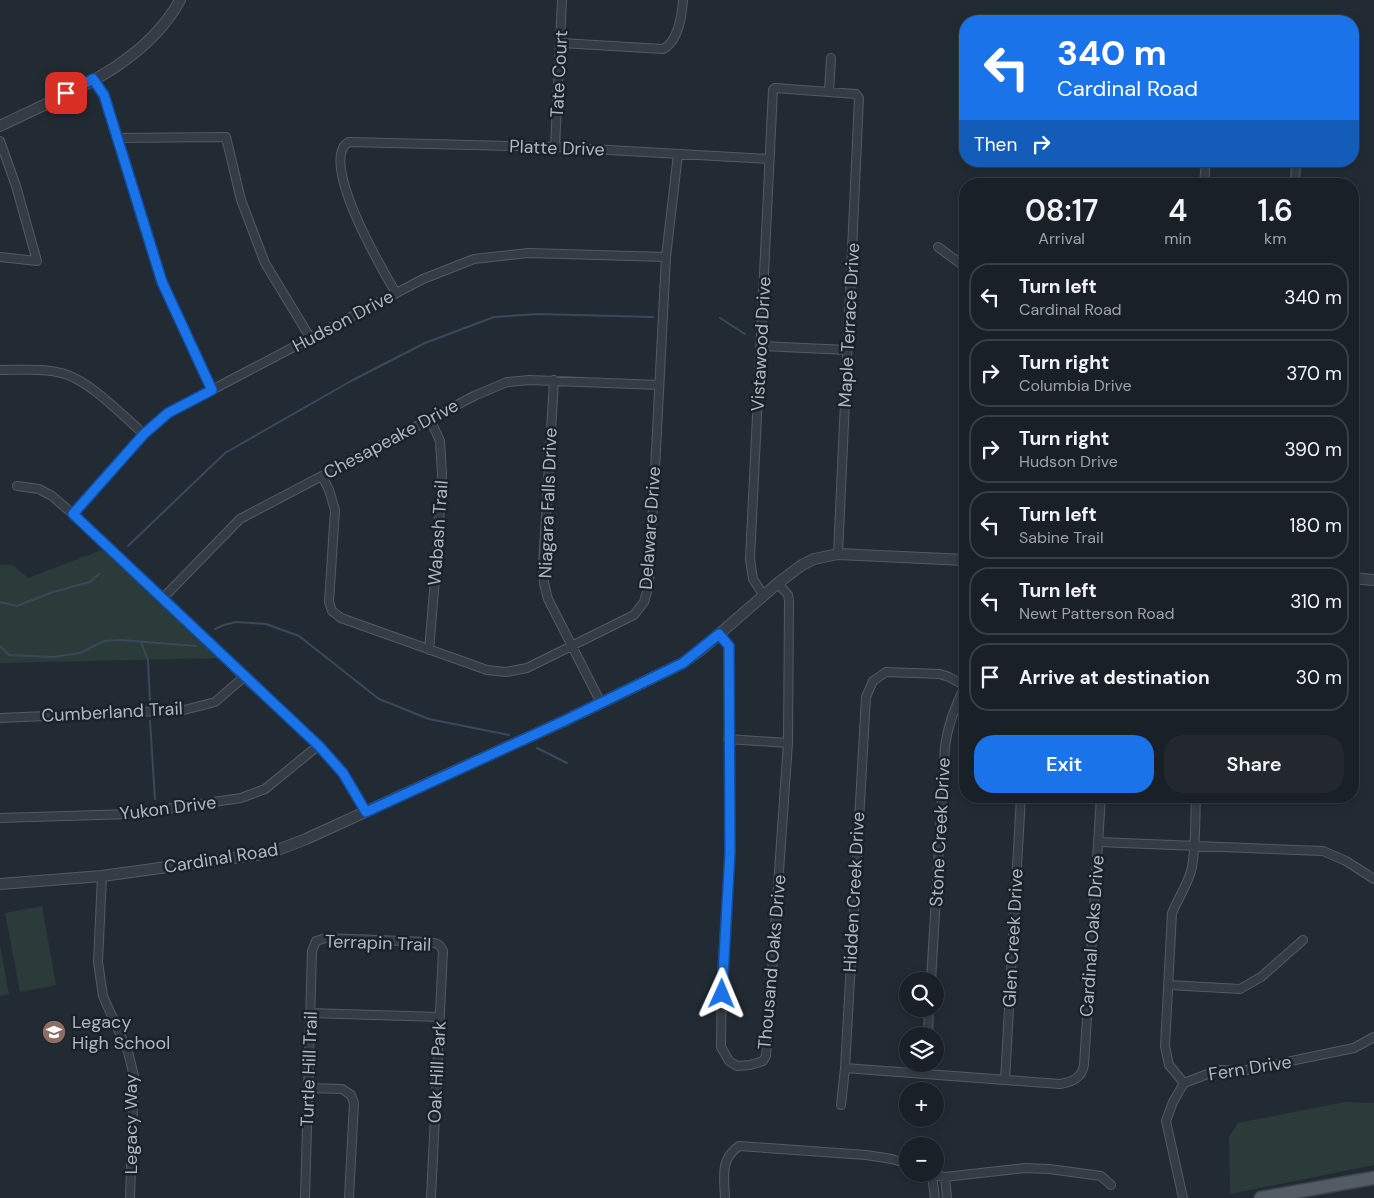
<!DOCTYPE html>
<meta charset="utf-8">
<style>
body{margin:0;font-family:"DM Sans",sans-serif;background:#23282f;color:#f1f3f6;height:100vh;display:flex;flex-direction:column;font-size:19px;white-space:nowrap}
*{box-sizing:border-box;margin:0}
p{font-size:16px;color:#9fa3a7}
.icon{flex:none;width:28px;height:28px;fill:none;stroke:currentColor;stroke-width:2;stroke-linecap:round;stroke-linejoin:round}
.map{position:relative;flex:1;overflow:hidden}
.drawer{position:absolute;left:959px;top:178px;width:400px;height:625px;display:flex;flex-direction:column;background:#1a2027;border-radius:20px;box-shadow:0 2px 8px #0003,0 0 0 1px #383e44}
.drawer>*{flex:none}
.guide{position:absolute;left:959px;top:15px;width:400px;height:152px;border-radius:20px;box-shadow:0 2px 8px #0003,0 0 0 1px #383e44;background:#1a73e8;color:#fff;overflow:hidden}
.controls{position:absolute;left:899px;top:972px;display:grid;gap:10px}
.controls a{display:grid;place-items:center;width:45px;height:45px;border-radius:50%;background:#1a2027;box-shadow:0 2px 8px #0003,0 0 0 1px #383e44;font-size:25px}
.pin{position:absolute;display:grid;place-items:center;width:42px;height:42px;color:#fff;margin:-21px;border-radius:10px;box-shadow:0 2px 8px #0006}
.me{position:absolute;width:55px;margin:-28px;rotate:1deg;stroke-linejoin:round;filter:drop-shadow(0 0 4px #0008)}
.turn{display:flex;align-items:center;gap:18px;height:105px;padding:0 15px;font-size:22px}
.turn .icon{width:65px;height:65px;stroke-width:2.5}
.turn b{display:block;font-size:35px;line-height:42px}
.then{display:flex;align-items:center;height:48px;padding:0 15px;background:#0003;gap:10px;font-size:19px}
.eta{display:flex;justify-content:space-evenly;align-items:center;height:85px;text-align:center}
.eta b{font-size:30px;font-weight:600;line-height:35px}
.primary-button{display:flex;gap:10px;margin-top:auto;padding:10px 15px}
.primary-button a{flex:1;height:58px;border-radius:20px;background:#1a73e8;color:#fff;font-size:20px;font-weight:600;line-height:58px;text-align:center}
.primary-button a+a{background:#23282f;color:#f1f3f6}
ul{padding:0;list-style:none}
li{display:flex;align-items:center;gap:15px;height:68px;margin:0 10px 8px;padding:0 5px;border:2px solid #383e44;border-radius:20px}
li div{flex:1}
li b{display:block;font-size:19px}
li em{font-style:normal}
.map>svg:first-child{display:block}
</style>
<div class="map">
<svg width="1374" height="1198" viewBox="0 0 1374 1198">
<rect width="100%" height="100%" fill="#222b34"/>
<!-- green -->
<path fill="#2a3b3a" d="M104,549L219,658L0,663V565H13L28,578Z
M42,906L56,985L20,992L5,913Z
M0,945L9,994L0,996Z
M1345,1102L1374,1103V1165L1230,1194L1229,1137L1238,1123Z"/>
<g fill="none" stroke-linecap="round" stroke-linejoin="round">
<!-- stream -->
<path stroke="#39495c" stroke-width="2" d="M720,318L745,334
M128,546L225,453L351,381L425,343L494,317L538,314L653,317
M0,602L17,606L53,592L90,582L99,574
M215,629L224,625L236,622L266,624L299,636L379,699L429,719L509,735
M141,642L148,660L150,703
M0,646L9,655L54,657L80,653L104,641L121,640L196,646
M150,721L155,799
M537,748L567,763"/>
<!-- minor casing -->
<g stroke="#535a63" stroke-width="10">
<path id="minor" d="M561,43L663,49C678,42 682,15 683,0
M93,79L104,95L162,282L212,390
M829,92L831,58
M117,138L226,137L241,200L265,263L311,339
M0,141L16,186L37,261L0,257
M555,147L562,0
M1204,184L1206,161
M1295,184L1296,161
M938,247L965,267
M396,293C383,271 317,159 349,142L555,147L769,159
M761,346L847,350
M0,370C21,370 45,368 65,374C91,382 123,416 144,434
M554,380L543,566L544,583L548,599L601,703
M322,476L329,490L335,510L329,602L332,611L341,618L487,670L506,672L527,668L634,615L644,602L649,585L666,257L678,154
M17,486L39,489L52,496L73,514L163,598L244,677L319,745L343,773L366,812
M73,514L144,434L168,413L423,279L474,259L528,253L666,257
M764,596L753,579L750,559L773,90L775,88L856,94L859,98L838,554
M163,598L240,519L474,396L507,382L529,380L659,385
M719,634L729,646V652L730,852L722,975L721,1047L729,1061L737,1066L750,1065L763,1061L766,1056L788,743L789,601L788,595L778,583
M429,650L437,556L442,474L440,441L430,419
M0,718L184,710L215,702L244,677
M728,739L788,743
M0,818L131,814L241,798L265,789L319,745
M1098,842L1323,851L1346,861L1374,879
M102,876L98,962L103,996L128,1052L134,1076L130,1198
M931,981L945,746C948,724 955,706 965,686
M1169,985L1240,989L1261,977L1303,940
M310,1013L440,1017
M928,1036L929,1009
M845,1068L1060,1084C1072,1082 1082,1078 1084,1065L1101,796
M925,1074L926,1064
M1005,1080L1021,796
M1184,1083L1169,1065L1165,1046L1172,913C1178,898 1189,883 1192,867C1196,844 1195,819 1196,796
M308,1088L342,1089L351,1095L354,1103L349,1198
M841,1105L845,1068L866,697L873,681L886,672L940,674L949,677L965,686
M930,1174L945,1177L1025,1168L1049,1169L1101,1176L1111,1185
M932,1175L935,1198
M945,1177L947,1198
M305,1198L312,951L316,941L326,938L427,942C435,943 440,943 443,951L431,1198
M725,1198C724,1177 720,1159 739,1146L866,1155L892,1159L908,1164
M1183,1198L1166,1121L1173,1102L1184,1083L1218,1070L1242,1071L1354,1048L1374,1037"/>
</g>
<!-- tertiary casing -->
<g stroke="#535a63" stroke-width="12">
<path id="tertiary" d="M0,126C64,94 144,67 180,0
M1352,578L1374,580
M0,884L102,876L262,854L275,851L306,839L564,721L683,663L702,649L778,583L802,565L814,559L838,554L965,560"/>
</g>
<!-- primary casing -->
<g stroke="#3f454e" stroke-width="15">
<path id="primary" d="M1261,1198L1374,1178"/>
</g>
<!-- minor -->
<use href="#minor" stroke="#353c45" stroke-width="8"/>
<!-- tertiary -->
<use href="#tertiary" stroke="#353c45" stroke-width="10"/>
<!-- primary -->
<use href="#primary" stroke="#535b65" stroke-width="12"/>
</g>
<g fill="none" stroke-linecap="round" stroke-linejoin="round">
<!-- route casing -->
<g stroke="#114b97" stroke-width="12">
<path id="route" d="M66,93L93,79L104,95L162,282L212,390L168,413L144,434L73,514L319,746L343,773L366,812L564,721L683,663L719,634L729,646V652L730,852L722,994"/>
</g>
<!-- route -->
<use href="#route" stroke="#1a73e8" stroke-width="9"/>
</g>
<!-- icons -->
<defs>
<g id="school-disc" transform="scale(1.25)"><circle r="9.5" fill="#8d6e63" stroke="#1b2129"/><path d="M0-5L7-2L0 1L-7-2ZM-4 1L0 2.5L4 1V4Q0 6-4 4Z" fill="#fff"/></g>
</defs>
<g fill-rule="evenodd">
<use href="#school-disc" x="54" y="1032"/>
</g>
<g text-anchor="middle" stroke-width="5" stroke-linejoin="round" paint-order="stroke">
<!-- street labels -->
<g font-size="18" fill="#b0b7c2" stroke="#1b2129">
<text transform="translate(559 74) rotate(-87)" y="6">Tate Court</text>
<text transform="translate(557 148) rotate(2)" y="6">Platte Drive</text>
<text transform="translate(343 321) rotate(-28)" y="6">Hudson Drive</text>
<text transform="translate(849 325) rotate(-87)" y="6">Maple Terrace Drive</text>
<text transform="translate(761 344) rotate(-87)" y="6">Vistawood Drive</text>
<text transform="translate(391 439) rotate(-28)" y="6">Chesapeake Drive</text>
<text transform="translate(548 503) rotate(-88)" y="6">Niagara Falls Drive</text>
<text transform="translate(650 528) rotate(-86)" y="6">Delaware Drive</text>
<text transform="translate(438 533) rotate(-86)" y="6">Wabash Trail</text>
<text transform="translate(112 712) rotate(-3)" y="6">Cumberland Trail</text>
<text transform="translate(168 808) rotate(-7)" y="6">Yukon Drive</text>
<text transform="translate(940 832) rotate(-87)" y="6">Stone Creek Drive</text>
<text transform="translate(221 858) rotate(-9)" y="6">Cardinal Road</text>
<text transform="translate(854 892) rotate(-87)" y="6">Hidden Creek Drive</text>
<text transform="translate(1092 936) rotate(-86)" y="6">Cardinal Oaks Drive</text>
<text transform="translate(1013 938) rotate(-87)" y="6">Glen Creek Drive</text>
<text transform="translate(378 943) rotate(2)" y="6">Terrapin Trail</text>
<text transform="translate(772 962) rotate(-85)" y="6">Thousand Oaks Drive</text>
<text transform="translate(1250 1068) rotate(-9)" y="6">Fern Drive</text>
<text transform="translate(309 1069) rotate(-88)" y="6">Turtle Hill Trail</text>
<text transform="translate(437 1072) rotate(-87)" y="6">Oak Hill Park</text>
<text transform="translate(131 1124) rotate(-90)" y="6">Legacy Way</text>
</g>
<!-- poi labels -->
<g font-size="18" fill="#b0b7c2" stroke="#1b2129" text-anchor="start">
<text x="72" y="1028">Legacy<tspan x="72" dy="21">High School</tspan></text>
</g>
</g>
</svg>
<div class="controls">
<a><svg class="icon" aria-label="search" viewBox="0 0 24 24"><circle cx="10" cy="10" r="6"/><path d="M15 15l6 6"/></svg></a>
<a><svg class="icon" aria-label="layers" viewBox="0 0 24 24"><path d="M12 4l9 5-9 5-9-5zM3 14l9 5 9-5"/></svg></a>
<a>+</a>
<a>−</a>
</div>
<div class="pin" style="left:66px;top:93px;background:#d93025"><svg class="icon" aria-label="arrive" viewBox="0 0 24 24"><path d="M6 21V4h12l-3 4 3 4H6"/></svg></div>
<svg class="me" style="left:722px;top:994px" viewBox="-20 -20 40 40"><path d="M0-17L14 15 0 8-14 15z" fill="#1a73e8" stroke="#fff" stroke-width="4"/></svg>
<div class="guide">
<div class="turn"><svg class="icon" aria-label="left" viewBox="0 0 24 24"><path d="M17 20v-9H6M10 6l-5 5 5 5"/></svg><div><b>340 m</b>Cardinal Road</div></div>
<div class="then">Then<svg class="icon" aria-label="right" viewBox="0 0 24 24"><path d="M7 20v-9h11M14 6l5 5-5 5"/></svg></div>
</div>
<section class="drawer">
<div class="eta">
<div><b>08:17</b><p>Arrival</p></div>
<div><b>4</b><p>min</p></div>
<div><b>1.6</b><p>km</p></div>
</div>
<ul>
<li><svg class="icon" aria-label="left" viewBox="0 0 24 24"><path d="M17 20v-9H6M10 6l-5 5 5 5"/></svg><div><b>Turn left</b><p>Cardinal Road</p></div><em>340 m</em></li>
<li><svg class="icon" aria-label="right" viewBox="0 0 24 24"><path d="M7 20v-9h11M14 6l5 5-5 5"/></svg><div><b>Turn right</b><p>Columbia Drive</p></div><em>370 m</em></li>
<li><svg class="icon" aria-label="right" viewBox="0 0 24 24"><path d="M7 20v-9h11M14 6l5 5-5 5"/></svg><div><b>Turn right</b><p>Hudson Drive</p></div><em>390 m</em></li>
<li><svg class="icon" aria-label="left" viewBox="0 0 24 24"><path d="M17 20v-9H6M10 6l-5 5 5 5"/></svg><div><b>Turn left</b><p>Sabine Trail</p></div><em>180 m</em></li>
<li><svg class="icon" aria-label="left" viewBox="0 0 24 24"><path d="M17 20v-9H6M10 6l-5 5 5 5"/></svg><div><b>Turn left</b><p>Newt Patterson Road</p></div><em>310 m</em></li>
<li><svg class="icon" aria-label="arrive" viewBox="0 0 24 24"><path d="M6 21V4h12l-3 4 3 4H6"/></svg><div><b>Arrive at destination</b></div><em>30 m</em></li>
</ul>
<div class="primary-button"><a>Exit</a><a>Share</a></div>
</section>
</div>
